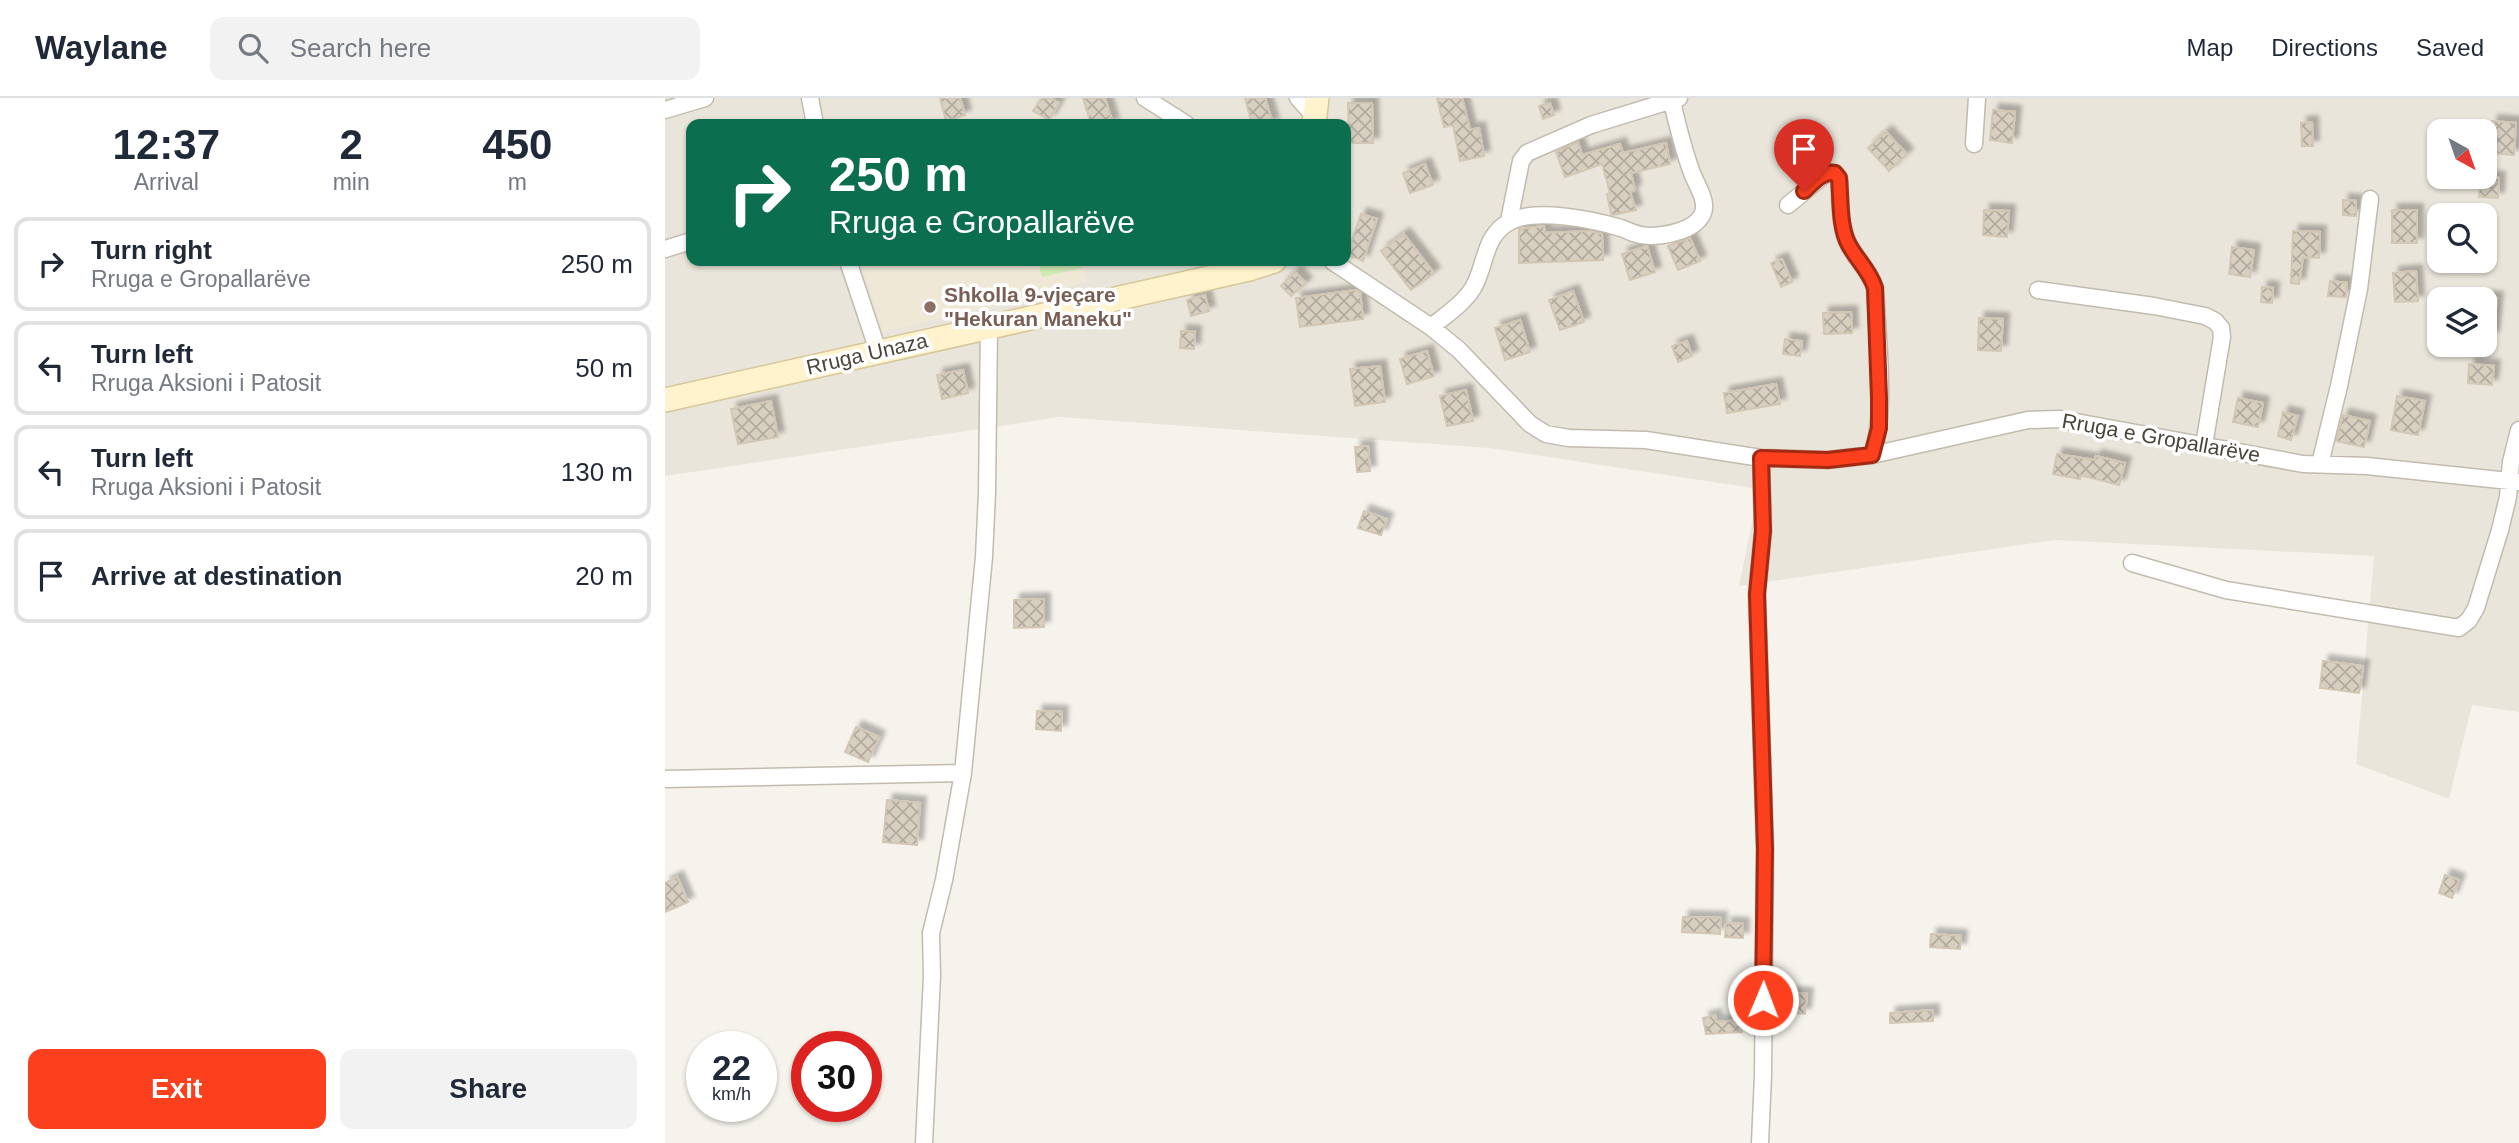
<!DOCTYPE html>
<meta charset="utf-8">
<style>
body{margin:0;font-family:Helvetica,sans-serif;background:#f2f2f3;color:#1f2937;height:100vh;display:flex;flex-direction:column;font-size:26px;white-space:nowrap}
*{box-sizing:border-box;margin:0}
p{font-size:23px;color:#747a83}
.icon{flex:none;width:38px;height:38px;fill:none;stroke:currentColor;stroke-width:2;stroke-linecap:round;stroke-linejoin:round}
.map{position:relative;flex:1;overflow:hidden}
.panel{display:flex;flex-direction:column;background:#fff;width:665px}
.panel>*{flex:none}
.top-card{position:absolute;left:21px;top:21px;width:665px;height:147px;border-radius:14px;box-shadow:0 2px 5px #0004;background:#0b6e4f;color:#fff;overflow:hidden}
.needle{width:46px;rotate:140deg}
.buttons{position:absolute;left:1762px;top:21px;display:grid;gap:14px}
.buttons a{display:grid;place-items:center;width:70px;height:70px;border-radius:14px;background:#fff;box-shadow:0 2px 5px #0004;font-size:35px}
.speed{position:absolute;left:21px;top:933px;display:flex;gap:14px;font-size:35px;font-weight:700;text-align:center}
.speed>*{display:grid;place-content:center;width:91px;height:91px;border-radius:50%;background:#fff;box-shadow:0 2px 5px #0004;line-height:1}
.speed small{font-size:18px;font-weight:400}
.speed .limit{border:10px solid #d22;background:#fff;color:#111}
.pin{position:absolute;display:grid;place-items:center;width:60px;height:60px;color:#fff;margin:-72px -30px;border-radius:50% 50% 50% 0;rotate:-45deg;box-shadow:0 0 7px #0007}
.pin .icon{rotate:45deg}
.me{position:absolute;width:77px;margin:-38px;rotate:1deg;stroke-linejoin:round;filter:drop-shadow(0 0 5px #0008)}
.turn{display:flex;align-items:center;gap:24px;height:147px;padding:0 28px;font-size:32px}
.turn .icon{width:91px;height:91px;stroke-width:2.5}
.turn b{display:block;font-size:49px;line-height:60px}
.eta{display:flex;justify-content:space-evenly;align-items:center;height:119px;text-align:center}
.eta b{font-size:42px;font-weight:700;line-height:49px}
.primary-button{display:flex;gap:14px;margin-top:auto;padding:14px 28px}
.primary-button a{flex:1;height:80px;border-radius:14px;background:#fc3f1d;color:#fff;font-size:28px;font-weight:700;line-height:80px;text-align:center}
.primary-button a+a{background:#f2f2f3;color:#1f2937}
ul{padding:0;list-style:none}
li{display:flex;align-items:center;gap:21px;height:94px;margin:0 14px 10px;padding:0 14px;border:4px solid #e0e1e3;border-radius:14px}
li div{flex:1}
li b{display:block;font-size:26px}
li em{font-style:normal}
header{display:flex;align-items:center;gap:42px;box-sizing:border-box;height:98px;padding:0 35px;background:#fff;border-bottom:2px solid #e0e1e3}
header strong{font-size:33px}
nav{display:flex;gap:38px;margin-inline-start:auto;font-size:24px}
.search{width:490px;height:63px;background:#f2f2f3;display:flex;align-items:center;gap:18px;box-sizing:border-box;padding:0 24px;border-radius:14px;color:#747a83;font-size:26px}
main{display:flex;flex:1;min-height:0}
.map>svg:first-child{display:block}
</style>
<header>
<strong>Waylane</strong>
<div class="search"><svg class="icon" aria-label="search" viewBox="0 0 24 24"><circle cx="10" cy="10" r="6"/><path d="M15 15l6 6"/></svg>Search here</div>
<nav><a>Map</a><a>Directions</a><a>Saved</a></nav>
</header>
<main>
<section class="panel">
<div class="eta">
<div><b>12:37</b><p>Arrival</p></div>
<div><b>2</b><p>min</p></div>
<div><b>450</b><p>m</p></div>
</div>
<ul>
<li><svg class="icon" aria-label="right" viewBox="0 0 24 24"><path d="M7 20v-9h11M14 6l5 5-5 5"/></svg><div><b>Turn right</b><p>Rruga e Gropallarëve</p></div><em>250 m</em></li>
<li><svg class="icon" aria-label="left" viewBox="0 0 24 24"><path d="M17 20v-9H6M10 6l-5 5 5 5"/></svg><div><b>Turn left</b><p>Rruga Aksioni i Patosit</p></div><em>50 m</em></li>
<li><svg class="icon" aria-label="left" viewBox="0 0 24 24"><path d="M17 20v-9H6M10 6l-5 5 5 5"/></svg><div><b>Turn left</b><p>Rruga Aksioni i Patosit</p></div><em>130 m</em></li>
<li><svg class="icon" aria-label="arrive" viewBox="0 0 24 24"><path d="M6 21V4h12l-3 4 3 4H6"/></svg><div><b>Arrive at destination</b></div><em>20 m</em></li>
</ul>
<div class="primary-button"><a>Exit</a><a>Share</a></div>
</section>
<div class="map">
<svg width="1854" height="1045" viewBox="0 0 1854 1045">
<defs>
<pattern id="building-cross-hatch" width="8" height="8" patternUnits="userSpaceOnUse" patternTransform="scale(1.75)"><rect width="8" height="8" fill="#d8cfc1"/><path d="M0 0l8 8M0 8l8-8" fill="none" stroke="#b1aa9e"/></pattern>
<filter id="shadow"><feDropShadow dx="6" dy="-6" stdDeviation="2" flood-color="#0004"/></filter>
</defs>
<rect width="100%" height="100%" fill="#f6f3ec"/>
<!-- residential -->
<path fill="#eae5da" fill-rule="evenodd" d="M0,0H1854V614L1807,607L1784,701L1691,666L1709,458L1390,442L1074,488L1094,391L824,350L395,319L0,378ZM26,26H681V163H26ZM1774,33H1820V79H1774ZM1774,117H1820V163H1774ZM1774,201H1820V247H1774Z"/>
<!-- education -->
<path fill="#efe8d6" d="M196,163H419L422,184L218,234Z"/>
<!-- green -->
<path fill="#d2eab5" d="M373,163H416L417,170L377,179Z"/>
<!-- building -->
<path fill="url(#building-cross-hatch)" stroke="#d3c7b4" stroke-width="2" filter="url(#shadow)" d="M275,0H295L300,17L281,23Z
M377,0H385L394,5L384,22L368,13Z
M418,0H440L448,26H426Z
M580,0H600L608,26H587Z
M772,0H797L805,32L814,30L819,58L795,63L788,27L779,29Z
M683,5H707L708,45H684Z
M885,5L889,17L878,21L874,8Z
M1328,12L1350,14L1347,45L1325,42Z
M1827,23L1851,25L1849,57L1825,55Z
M1647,24L1648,48H1637L1636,25Z
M1221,34L1242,56L1224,73L1203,50Z
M913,44L917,57L955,46L958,55L1001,45L1005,66L966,75L970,92L965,94L971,112L948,117L946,116L942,96L945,95L937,66L900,79L891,54Z
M760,66L768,87L745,95L738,75Z
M1815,79L1834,80L1833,100L1814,99Z
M1678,102L1691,103V118L1678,117Z
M1319,112L1344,113L1342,139L1318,137Z
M1727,112H1752V145H1727Z
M696,116L712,121L698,163L682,157Z
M879,128L880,135L924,133L937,136L938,162L854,165V131Z
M1628,133L1655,134L1654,160L1638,159L1634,186L1626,185Z
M739,136L769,175L746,192L716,153Z
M1025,140L1035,163L1013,172L1003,148Z
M982,148L990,174L965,182L957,156Z
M1567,149L1589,152L1585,179L1564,176Z
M1117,161L1127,184L1116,189L1106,165Z
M1751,173L1753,203L1730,204L1728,175Z
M630,174L641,185L626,198L616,188Z
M1665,183L1682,185L1681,199L1663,198Z
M1597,189L1608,190L1607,205L1596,204Z
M691,192L695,194L698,221L635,229L631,200Z
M908,193L919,224L895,232L884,202Z
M540,197L544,213L526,218L522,202Z
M1820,199L1832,200L1828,239H1820Z
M1186,214L1187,235L1159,236L1158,215Z
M1314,220L1338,221L1336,253L1313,252Z
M855,222L865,254L840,262L830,230Z
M516,233L530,234L529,251L515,250Z
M1120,241L1137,243L1135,258L1118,256Z
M1022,243L1027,258L1013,264L1007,248Z
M762,253L769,278L742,286L735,261Z
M1804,266L1829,268L1827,287L1803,285Z
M715,268L720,304L690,308L685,271Z
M298,272L303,295L277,301L272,277Z
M1111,286L1115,306L1062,315L1059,295Z
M801,292L808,323L782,328L775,298Z
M1732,298L1760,303L1753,337L1726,332Z
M1573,300L1598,305L1593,329L1568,324Z
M106,303L113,339L73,346L66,311Z
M1618,314L1633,318L1626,342L1613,338Z
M1678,317L1705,323L1699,349L1671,343Z
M703,348L705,373L692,374L690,349Z
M1392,356L1430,362L1431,358L1460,365L1454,387L1415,377V381L1388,376Z
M699,413L722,421L716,437L693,430Z
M379,501V529L349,530V502Z
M1658,563L1698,568L1694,595L1655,590Z
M372,613L397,614L396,633L371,631Z
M191,629L214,639L203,664L180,654Z
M222,702L255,705L252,747L218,744Z
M1780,777L1794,782L1787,800L1774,795Z
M12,779L23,804L0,814V785Z
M1018,819L1056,820L1055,836L1017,834Z
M1061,825L1078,826V840L1060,839Z
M1266,836L1296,838L1295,851L1265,849Z
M1120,895L1142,896L1140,916L1119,914Z
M1268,912V923L1225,925V915Z
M1050,917L1051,924L1076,922L1077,934L1041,936L1038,920Z"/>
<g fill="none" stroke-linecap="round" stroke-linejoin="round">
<!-- minor casing -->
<g stroke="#c2bbae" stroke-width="19">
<path id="minor" d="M145,0L150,26
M480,0L521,26
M633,0L649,18
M0,12L40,0
M1309,46L1312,0
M1123,107L1163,74L1170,75L1174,80C1176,101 1174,129 1184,147C1192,162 1205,173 1210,190C1212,235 1222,317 1207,357
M844,123L856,63L862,55L926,27L1014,0
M0,151L26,143
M183,163L213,253
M667,163L766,229L794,252L865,326L881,336L904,340L981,342L1096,360L1163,362L1207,357L1363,322L1395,321L1638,366L1702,368L1854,384
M1373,192L1489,208L1540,218L1550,223L1556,230L1557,239L1539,347
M766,229C781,217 798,206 808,190C822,166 818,137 846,123C872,110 929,122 956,130C962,132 969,136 976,137C995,141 1042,132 1039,106C1038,94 1029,83 1026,72C1017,48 1012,24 1006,0
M1655,366L1674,288L1694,191L1705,101
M1467,465L1561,492L1794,530L1804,522L1811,510L1835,432L1843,399L1846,364L1854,332
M0,681L298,675
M259,1045L267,878L266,835L279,782L298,675L319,459L322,395L324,229
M1095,1045L1098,978L1100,751L1092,496L1098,433L1096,360"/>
</g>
<!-- secondary casing -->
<g stroke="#d6c79b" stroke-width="26">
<path id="secondary" d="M649,26L652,0
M0,302L584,171L609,163"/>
</g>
<!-- minor -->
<use href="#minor" stroke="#fff" stroke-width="16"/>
<!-- secondary -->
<use href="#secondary" stroke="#fff3cd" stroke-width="23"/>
</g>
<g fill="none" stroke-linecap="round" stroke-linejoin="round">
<!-- route casing -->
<g stroke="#a42913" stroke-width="18">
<path id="route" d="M1098,902L1100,751L1092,496L1098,433L1096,360L1163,362L1207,357L1214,330V300L1210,190C1205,173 1192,162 1184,147C1174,129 1176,101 1174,80L1170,75C1157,73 1148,85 1139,93"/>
</g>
<!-- route -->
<use href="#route" stroke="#fc3f1d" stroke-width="12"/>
</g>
<!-- markers -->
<circle fill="#8d6e63" stroke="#fff" stroke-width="2.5" cx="265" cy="209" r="7"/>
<g text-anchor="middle" stroke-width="7" stroke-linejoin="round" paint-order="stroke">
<!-- education labels -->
<g font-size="21" font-weight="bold" fill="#785e54" stroke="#fff" text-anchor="start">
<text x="279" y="204">Shkolla 9-vjeçare<tspan x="279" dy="24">"Hekuran Maneku"</tspan></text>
</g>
<!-- street labels -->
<g font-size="21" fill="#4b4439" stroke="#fff">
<text transform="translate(202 256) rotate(-13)" y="7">Rruga Unaza</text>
<text transform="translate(1496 340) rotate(10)" y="7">Rruga e Gropallarëve</text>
</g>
</g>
</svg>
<div class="buttons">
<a><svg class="needle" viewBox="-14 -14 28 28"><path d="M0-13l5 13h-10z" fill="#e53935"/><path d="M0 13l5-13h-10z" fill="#747a83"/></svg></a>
<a><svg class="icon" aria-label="search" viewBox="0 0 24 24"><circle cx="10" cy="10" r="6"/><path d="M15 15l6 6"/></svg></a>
<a><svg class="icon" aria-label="layers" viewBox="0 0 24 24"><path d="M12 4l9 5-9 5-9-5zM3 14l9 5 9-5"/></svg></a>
</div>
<div class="speed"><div>22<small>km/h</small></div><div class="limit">30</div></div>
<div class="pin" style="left:1139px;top:93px;background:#d93025"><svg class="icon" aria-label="arrive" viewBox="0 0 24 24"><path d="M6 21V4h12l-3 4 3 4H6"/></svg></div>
<svg class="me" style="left:1098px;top:902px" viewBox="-20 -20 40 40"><circle r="17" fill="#fc3f1d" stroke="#fff" stroke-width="3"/><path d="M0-11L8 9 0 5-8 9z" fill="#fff"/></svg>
<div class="top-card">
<div class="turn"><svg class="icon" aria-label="right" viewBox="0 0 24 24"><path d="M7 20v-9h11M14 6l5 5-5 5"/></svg><div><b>250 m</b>Rruga e Gropallarëve</div></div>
</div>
</div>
</main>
